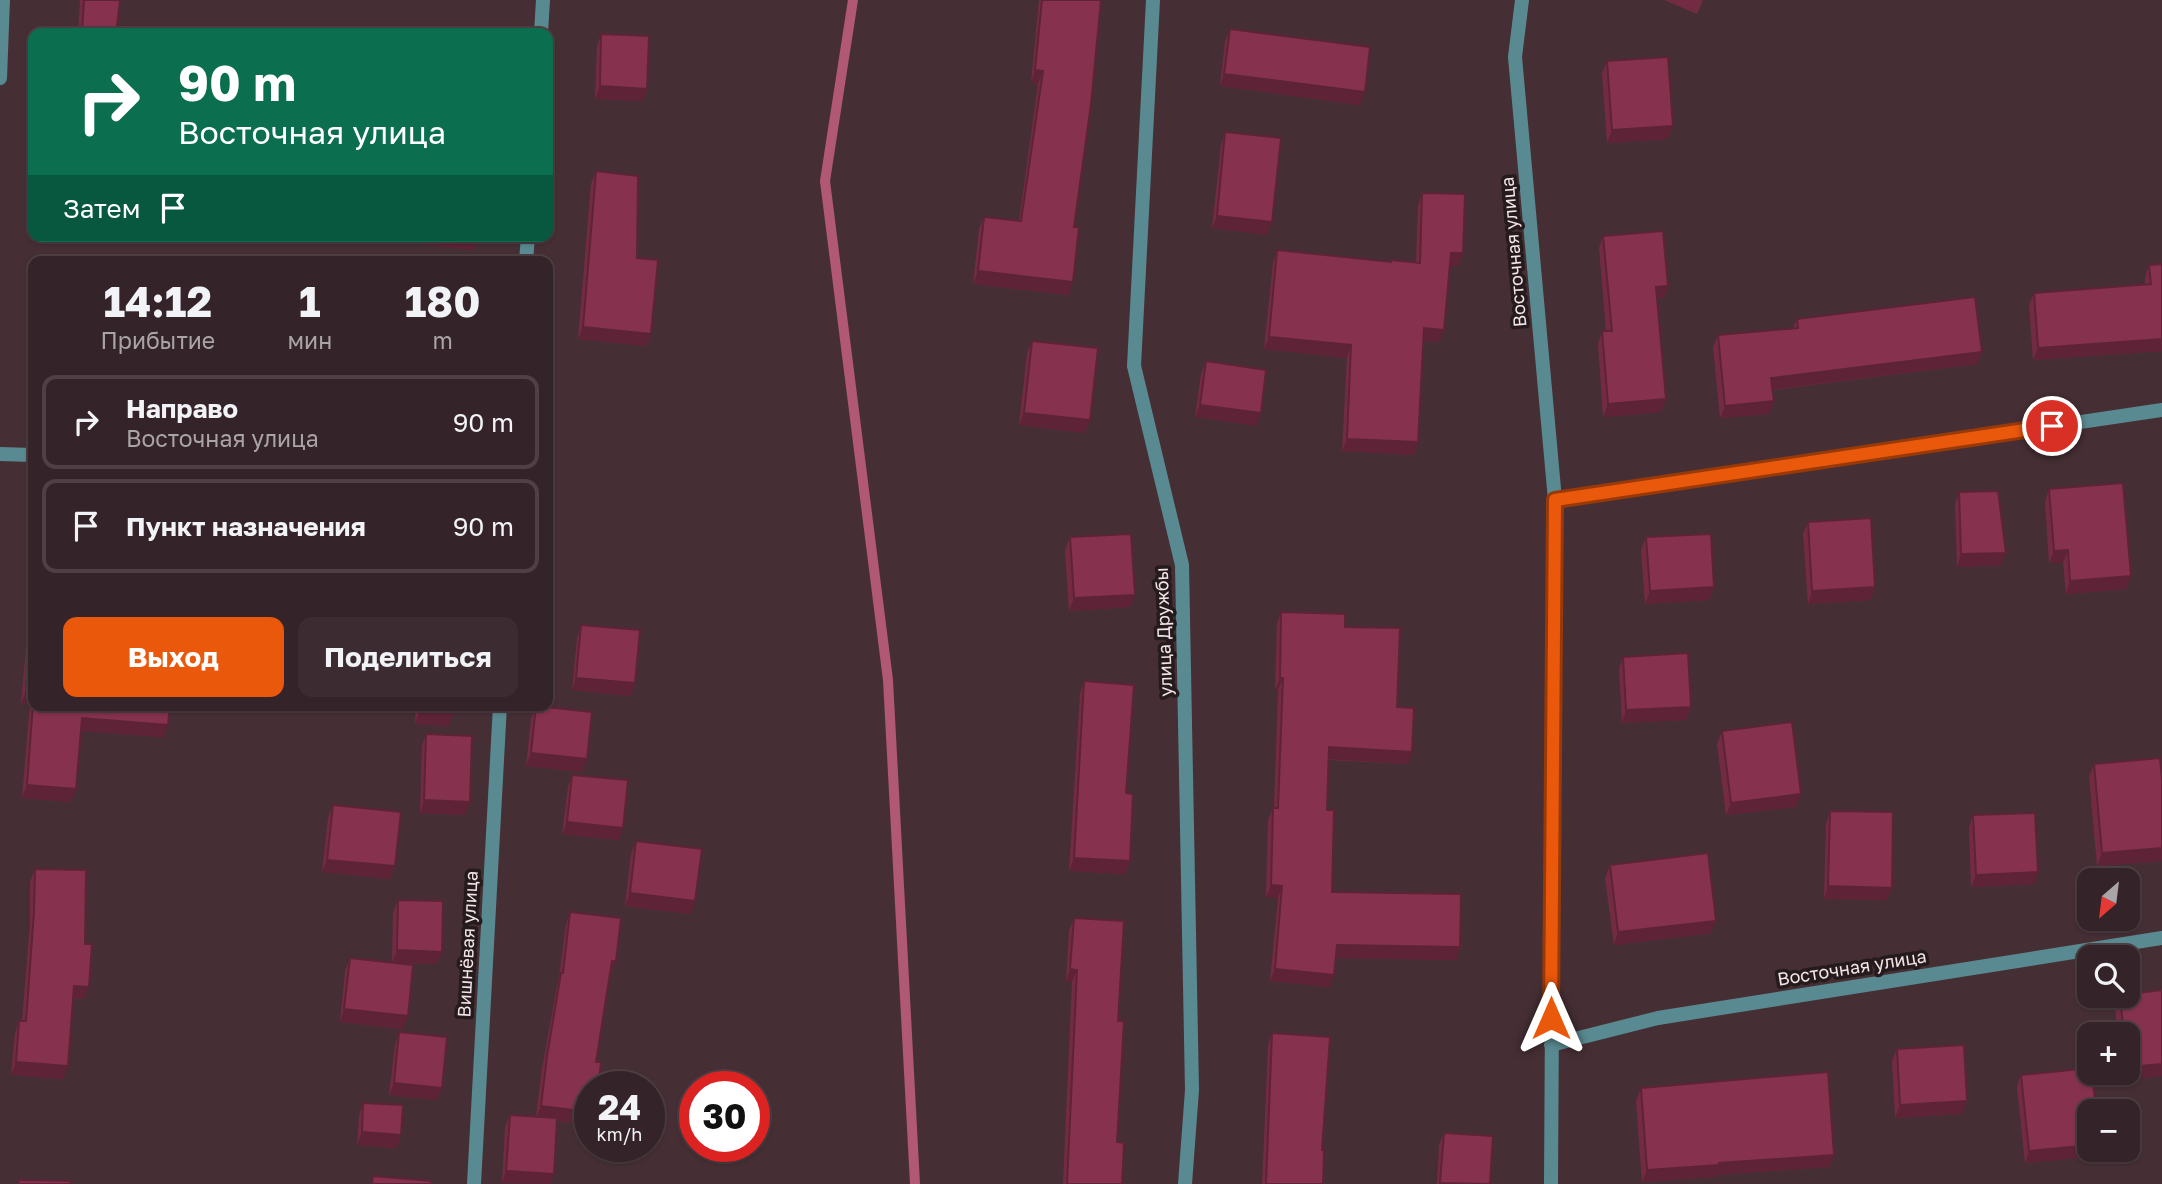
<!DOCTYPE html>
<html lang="ru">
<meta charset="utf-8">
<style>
body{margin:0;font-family:"Golos Text",sans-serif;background:#3c2b30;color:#f1f3f6;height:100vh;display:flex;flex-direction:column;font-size:26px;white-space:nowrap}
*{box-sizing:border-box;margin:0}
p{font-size:23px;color:#a9a4a8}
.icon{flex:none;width:38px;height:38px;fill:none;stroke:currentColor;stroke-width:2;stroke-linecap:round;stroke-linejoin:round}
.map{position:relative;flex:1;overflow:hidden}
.sheet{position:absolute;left:28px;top:256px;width:525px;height:455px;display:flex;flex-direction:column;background:#342328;border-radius:14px;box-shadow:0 2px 5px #0004,0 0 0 2px #4e4045}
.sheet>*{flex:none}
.hud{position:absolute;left:28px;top:28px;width:525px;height:214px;border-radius:14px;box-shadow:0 2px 5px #0004,0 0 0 2px #4e4045;background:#0b6e4f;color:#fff;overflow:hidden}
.needle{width:46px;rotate:208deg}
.fabs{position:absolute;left:2077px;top:868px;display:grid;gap:14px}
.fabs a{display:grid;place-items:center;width:63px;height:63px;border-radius:14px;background:#342328;box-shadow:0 2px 5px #0004,0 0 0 2px #4e4045;font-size:35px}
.speed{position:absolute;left:574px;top:1071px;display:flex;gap:14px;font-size:35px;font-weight:700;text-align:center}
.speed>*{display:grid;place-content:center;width:91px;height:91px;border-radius:50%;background:#342328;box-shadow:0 2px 5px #0004,0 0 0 2px #4e4045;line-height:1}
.speed small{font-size:18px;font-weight:400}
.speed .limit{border:10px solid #d22;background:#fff;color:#111}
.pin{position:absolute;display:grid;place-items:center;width:60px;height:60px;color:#fff;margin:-30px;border:4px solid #fff;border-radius:50%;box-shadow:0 2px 7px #0007}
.me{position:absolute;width:77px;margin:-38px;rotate:0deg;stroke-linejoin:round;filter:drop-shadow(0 0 5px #0008)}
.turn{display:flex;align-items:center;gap:24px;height:147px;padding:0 35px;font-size:32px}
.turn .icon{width:91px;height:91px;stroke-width:2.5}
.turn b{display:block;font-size:49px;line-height:60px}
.then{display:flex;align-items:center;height:66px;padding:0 35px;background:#0003;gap:14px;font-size:26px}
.eta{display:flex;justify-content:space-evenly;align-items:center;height:119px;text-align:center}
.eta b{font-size:42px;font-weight:700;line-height:49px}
.primary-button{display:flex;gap:14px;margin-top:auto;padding:14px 35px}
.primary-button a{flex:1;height:80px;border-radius:14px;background:#ea580c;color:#fff;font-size:28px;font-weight:700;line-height:80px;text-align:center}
.primary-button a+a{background:#3c2b30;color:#f1f3f6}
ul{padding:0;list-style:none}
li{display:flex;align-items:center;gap:21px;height:94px;margin:0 14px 10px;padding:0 21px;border:4px solid #4e4045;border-radius:14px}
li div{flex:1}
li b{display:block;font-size:26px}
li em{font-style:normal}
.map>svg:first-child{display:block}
</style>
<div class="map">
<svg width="2162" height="1184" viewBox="0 0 2162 1184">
<rect width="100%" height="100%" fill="#452f35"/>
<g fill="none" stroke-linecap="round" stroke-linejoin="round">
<!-- stream -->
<path stroke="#b05874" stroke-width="10" d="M853,0L825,181L888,680L915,1184"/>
<!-- street -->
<path stroke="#5a8a91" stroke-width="14" d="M1153,0L1134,366L1182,565L1192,1090L1185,1184
M1522,0L1515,57L1555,500L1551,1184
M541,33L543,0
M0,78L3,0
M526,261L528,236
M0,454L33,455
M1555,500L2162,410
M1551,1045L1658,1018L2162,938
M474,1184L500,705"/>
</g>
<!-- wall -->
<path fill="#732b44" d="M80,0H120L117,26L125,33H78Z
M1039,0H1101L1074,227L1069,295L973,284L979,229L984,217L1019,221L1038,84L1031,83Z
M1664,0H1703L1697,14Z
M1230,29L1360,105L1220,86L1225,41Z
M601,34L647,89L643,101L595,99L597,46Z
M1607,61L1673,126L1668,139L1607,143L1602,73Z
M1225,132L1267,235L1212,228L1221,145Z
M596,171L637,258L651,334L647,346L578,339L591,184Z
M1422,193L1463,253L1458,266L1450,265L1444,330L1439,342L1423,341L1418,442L1414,455L1342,451L1347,358L1264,349L1273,263L1277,250L1390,262H1416L1418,206Z
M1603,236L1668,286L1664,298L1657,299L1666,399L1661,412L1603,417L1598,344L1602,331H1606L1599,248Z
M2149,265L2162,351L2033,360L2029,305L2034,293L2145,284V277Z
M1797,319L1982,352L1977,364L1772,390L1774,401L1769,414L1720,418L1713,347L1718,335L1793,328Z
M1032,341L1085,433L1019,425L1027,353Z
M1206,361L1256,426L1195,417L1201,374Z
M2049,489L2131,576L2126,589L2066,594L2063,563H2049L2045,502Z
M1959,492L2001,565L1957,567L1955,504Z
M1808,522L1875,587L1870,600L1808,604L1803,534Z
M1070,537L1130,607L1069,611L1065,550Z
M1646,537L1714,587L1709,600L1645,604L1641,550Z
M1281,612L1345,627L1397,707L1408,764L1329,760L1327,810L1332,892L1460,947L1456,960L1336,958L1330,987L1270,981L1278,898L1266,897L1268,820L1273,808H1274L1278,690H1275L1277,624Z
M581,625L635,683L631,696L572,690L577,638Z
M30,634L33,635V705L164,737L81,731L71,802L22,798L30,704L21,703L26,647Z
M1623,657L1691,707L1686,720L1622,723L1619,669Z
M1084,681L1126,793L1130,861L1125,874L1069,871L1080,694Z
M416,705H454L453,713L449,726L415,724Z
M536,706L587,759L582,772L526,766L531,719Z
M1722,731L1796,807L1726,815L1717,744Z
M426,734L465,815L420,813L422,746Z
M2094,764L2162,780V861L2097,866L2089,777Z
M572,775L619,840L562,834L568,787Z
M333,805L395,866L390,879L322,872L328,818Z
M1830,811L1892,888L1887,900L1824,899L1826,824Z
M1973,815L2034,884L1971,887L1969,828Z
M636,841L691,914L625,906L631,854Z
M1610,865L1711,933L1614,945L1605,878Z
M35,869L85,944L84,999H73L68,1066L63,1079L11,1075L15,1033L19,1021H22L30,924V882Z
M398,900L442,952L437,964L392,963L393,913Z
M570,912L616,961L611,974H610L596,1062L590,1125L557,1121L502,1183L505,1127L510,1115L536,1117L542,1069L557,986L559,978L566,924Z
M1074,918L1118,1021L1117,1142L1122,1184H1063L1072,982H1066L1069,931Z
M350,958L403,1029L340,1022L345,971Z
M2162,990V1076L2123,1080L2122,1073H2128V1034H2118L2115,1007L2119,996H2128V994Z
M399,1032L437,1100L389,1095L395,1045Z
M1272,1033L1322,1150L1323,1184H1262L1268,1045Z
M1897,1049L1962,1114L1895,1118L1892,1061Z
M2021,1075L2090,1150H2097L2095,1156L2025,1163L2017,1087Z
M1641,1088L1834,1155L1829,1167L1715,1175V1177L1642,1182L1636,1101Z
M363,1103L397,1148L357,1145L359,1116Z
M1444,1133L1490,1184H1437L1439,1145Z"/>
<!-- shaded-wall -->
<path fill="#5e2337" d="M1035,70L1043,71L1038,84L1031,83Z
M1224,74L1365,92L1360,105L1220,86Z
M600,86L647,89L643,101L595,99Z
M1673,126L1668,139L1607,143L1612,130Z
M1217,216L1272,222L1267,235L1212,228Z
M428,236H467L478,237L474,250L425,245Z
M1451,253H1463L1458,266L1446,265Z
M978,271L1073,282L1069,295L973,284Z
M1668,286L1664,298L1652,299L1656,287Z
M583,327L651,334L647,346L578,339Z
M1424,328L1444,330L1439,342L1419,341Z
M1269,337L1351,345L1347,358L1264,349Z
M2162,339V351L2033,360L2038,348Z
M1982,352L1977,364L1767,390L1771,378Z
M1666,399L1661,412L1603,417L1608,404Z
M1774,401L1769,414L1720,418L1725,406Z
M1200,405L1261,413L1256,426L1195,417Z
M1024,413L1090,420L1085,433L1019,425Z
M1347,439L1418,442L1414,455L1342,451Z
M2068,550L2063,563H2049L2054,551Z
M2006,553L2001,565L1957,567L1961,554Z
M2131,576L2126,589L2066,594L2070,581Z
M1714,587L1709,600L1645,604L1650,591Z
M1875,587L1870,600L1808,604L1812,591Z
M1135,595L1130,607L1069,611L1074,598Z
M576,678L635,683L631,696L572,690Z
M1280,678H1283L1278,690H1275Z
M26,691H33L30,704L21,703Z
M1691,707L1686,720L1622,723L1626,710Z
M419,712L453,713L449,726L415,724Z
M82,718L168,725L164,737L77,731Z
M1329,747L1412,752L1408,764L1325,759Z
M531,753L587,759L582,772L526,766Z
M27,785L76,789L71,802L22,798Z
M1801,794L1796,807L1726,815L1731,803Z
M424,800L470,802L465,815L420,813Z
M567,822L623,828L619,840L562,834Z
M2162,848V861L2097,866L2102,853Z
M1074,858L1130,861L1125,874L1069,871Z
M327,860L395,866L390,879L322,872Z
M2038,872L2034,884L1971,887L1976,875Z
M1271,885L1282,886L1278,898L1266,897Z
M1828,886L1892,888L1887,900L1824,899Z
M630,893L695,901L691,914L625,906Z
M1716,921L1711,933L1614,945L1618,932Z
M1337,945L1460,947L1456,960L1332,958Z
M397,950L442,952L437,964L392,963Z
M612,961H616L611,974L607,973Z
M1070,969L1077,970L1072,982H1066Z
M1275,969L1334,975L1330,987L1270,981Z
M74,986L89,987L84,999L69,998Z
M344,1009L408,1016L403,1029L340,1022Z
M16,1062L68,1066L63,1079L11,1075Z
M2162,1064V1076L2123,1080L2126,1073H2128V1067Z
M394,1083L442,1088L437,1100L389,1095Z
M1967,1101L1962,1114L1895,1118L1900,1105Z
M541,1106L590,1112V1125L536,1118Z
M362,1132L401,1135L397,1148L357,1145Z
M2090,1145V1150H2097L2095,1156L2025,1163L2029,1151Z
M1834,1155L1829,1167L1715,1175V1177L1642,1182L1647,1170L1719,1163Z
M506,1171L554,1174L550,1184L502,1183Z"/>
<!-- building -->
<path fill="#86324f" stroke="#5e2337" stroke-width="2" d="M84,0H120L117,26L126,27L125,33H82Z
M1042,0H1101L1091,104L1074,227H1079L1073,282L978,271L984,217L1021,221L1043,71L1035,70Z
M495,29V33H448V30Z
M1230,29L1370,47L1365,92L1224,74Z
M601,34L649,36L647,89L600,86Z
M1668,57L1673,126L1612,130L1607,61Z
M1225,132L1281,138L1272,222L1217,216Z
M596,171L638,176L637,258L658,260L651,334L583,327Z
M1422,193L1465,194L1463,253H1451L1444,330L1424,328L1418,442L1347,439L1351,345L1269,337L1277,250L1391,262V260L1420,263Z
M1663,231L1668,286L1656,287L1666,399L1608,404L1602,331H1612L1603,236Z
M2162,264V339L2038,348L2034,293L2151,284L2149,265Z
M1975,297L1982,352L1771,378L1774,401L1725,406L1718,335L1798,328L1797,319Z
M1032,341L1098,348L1090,420L1024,413Z
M1206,361L1266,370L1261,413L1200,405Z
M2123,483L2131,576L2070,581L2068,550L2054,551L2049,489Z
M1998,491L2006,553L1961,554L1959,492Z
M1871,518L1875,587L1812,591L1808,522Z
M1131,534L1135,595L1074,598L1070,537Z
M1711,534L1714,587L1650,591L1646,537Z
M1281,612L1345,614V627L1400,628L1397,707L1414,708L1412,752L1329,747L1327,810H1334L1332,892L1461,894L1460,947L1337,945L1334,975L1275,969L1282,886L1271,885L1273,808H1278L1283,678H1280Z
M581,625L640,630L635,683L576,678Z
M30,634L33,635V691H26Z
M1688,653L1691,707L1626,710L1623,657Z
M1084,681L1134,685L1126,793L1133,794L1130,861L1074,858Z
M33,704V705H170L168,725L82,718L76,789L27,785Z
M419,705H454L453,713L419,712Z
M536,706L592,712L587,759L531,753Z
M1792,722L1801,794L1731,803L1722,731Z
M426,734L472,736L470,802L424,800Z
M2160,758L2162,780V848L2102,853L2094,764Z
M572,775L628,780L623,828L567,822Z
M333,805L401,812L395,866L327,860Z
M1830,811L1893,812L1892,888L1828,886Z
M2035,813L2038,872L1976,875L1973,815Z
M636,841L702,849L695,901L630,893Z
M1708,853L1716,921L1618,932L1610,865Z
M35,869L86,870L85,944H92L89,987L74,986L68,1066L16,1062L19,1021H26L34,912Z
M398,900L443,901L442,952L397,950Z
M570,912L621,918L616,961H612L596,1062H601L598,1087H590V1112L541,1106L547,1056L561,973H563Z
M1074,918L1124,921L1118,1021H1124L1117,1142L1124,1143L1122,1184H1067L1077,970L1070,969Z
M350,958L413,965L408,1016L344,1009Z
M2162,990V1064L2128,1067V1034H2124L2120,996H2128V994Z
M399,1032L447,1037L442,1088L394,1083Z
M1272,1033L1330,1037L1322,1150H1324L1323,1184H1266Z
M1964,1045L1967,1101L1900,1105L1897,1049Z
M2090,1068V1073H2092L2096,1111H2090V1145L2029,1151L2021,1075Z
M1828,1072L1834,1155L1719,1163V1165L1647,1170L1641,1088Z
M363,1103L403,1105L401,1135L362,1132Z
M510,1115L557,1118L554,1174L506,1171Z
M1444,1133L1493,1136L1490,1184L1440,1183Z
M373,1176L431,1181V1184H372Z
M19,1180L70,1181V1184H18Z"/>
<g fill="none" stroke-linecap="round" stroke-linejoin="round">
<!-- route casing -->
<g stroke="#983908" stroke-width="18">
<path id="route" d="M1551,1018L1555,500L2052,426"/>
</g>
<!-- route -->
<use href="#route" stroke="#ea580c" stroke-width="12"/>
</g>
<g text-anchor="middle" stroke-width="7" stroke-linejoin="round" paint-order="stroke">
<!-- street labels -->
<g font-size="18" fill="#f3e4e8" stroke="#251b1d">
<text transform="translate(1514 252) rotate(-95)" y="6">Восточная улица</text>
<text transform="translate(1164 632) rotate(-92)" y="6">улица Дружбы</text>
<text transform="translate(468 944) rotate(-87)" y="6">Вишнёвая улица</text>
<text transform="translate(1852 968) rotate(-9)" y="6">Восточная улица</text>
</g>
</g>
</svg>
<div class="fabs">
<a><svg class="needle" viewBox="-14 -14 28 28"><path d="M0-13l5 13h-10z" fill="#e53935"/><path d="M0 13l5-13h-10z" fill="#a9a4a8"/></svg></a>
<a><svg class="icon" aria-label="search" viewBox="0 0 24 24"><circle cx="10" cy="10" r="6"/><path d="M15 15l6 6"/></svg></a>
<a>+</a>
<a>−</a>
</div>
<div class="speed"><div>24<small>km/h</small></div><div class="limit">30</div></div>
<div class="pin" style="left:2052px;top:426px;background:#d93025"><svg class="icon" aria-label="arrive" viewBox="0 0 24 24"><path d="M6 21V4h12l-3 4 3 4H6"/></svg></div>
<svg class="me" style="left:1551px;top:1018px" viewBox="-20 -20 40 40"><path d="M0-17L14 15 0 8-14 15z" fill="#ea580c" stroke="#fff" stroke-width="4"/></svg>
<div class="hud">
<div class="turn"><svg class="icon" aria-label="right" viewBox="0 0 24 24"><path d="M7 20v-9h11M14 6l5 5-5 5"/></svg><div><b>90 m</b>Восточная улица</div></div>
<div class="then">Затем<svg class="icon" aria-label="arrive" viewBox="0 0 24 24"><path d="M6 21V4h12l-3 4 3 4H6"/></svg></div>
</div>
<section class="sheet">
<div class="eta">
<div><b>14:12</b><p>Прибытие</p></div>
<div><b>1</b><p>мин</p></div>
<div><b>180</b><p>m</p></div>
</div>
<ul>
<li><svg class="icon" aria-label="right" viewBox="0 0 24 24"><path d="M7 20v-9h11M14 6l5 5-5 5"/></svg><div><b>Направо</b><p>Восточная улица</p></div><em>90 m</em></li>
<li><svg class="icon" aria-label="arrive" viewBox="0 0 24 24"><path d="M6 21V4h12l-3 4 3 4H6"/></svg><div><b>Пункт назначения</b></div><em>90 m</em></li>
</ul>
<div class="primary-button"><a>Выход</a><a>Поделиться</a></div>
</section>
</div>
